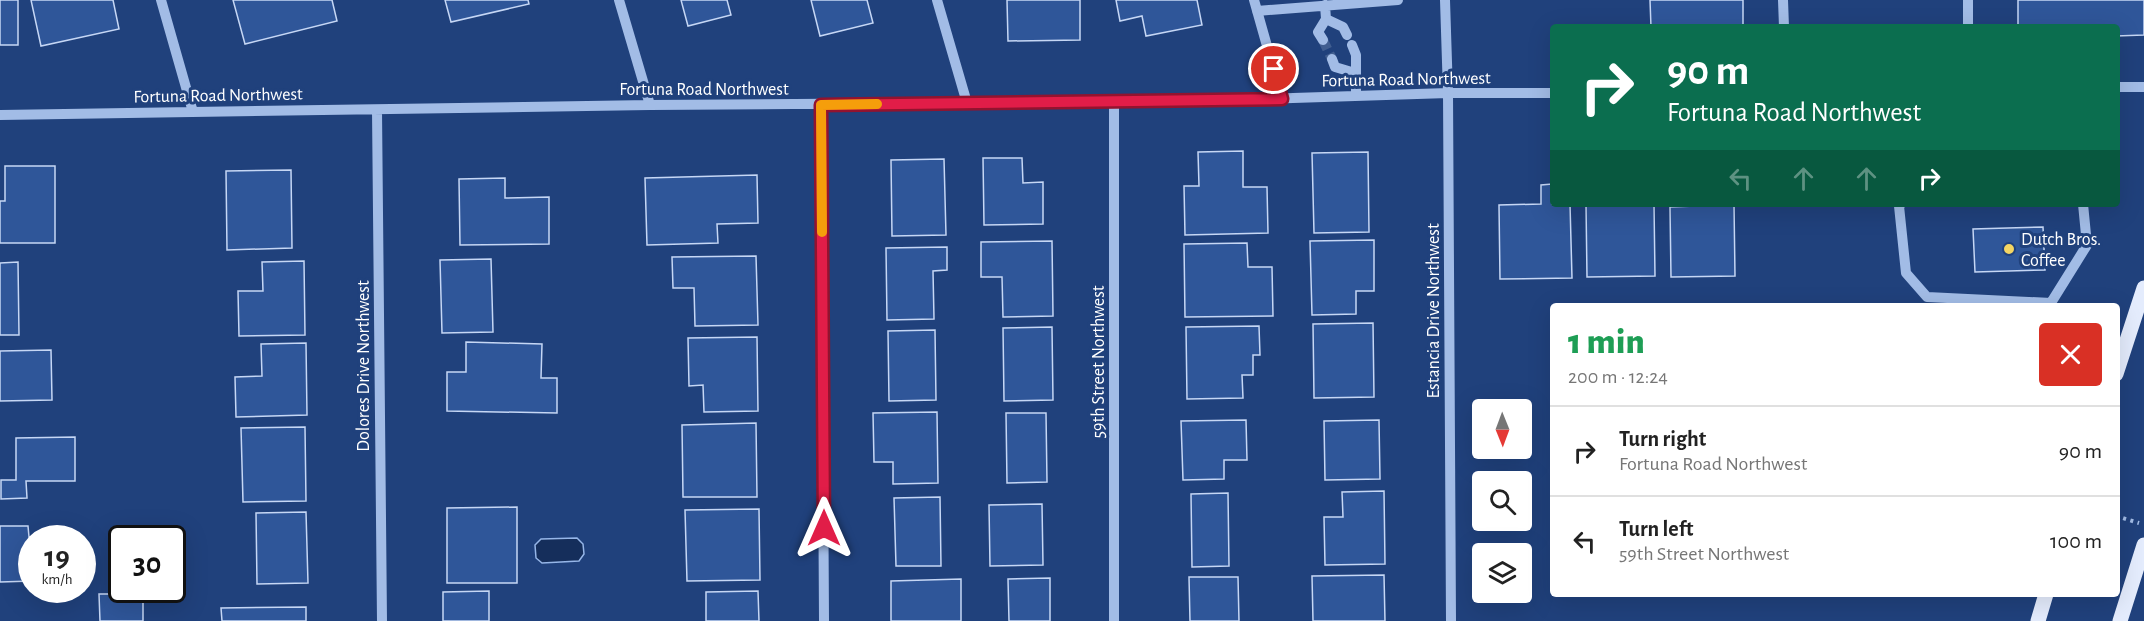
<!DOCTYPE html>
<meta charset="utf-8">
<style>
body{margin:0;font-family:"Alegreya Sans",sans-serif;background:#f6f6f6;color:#222;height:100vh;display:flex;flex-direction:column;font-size:22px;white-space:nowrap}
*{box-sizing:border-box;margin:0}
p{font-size:20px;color:#767676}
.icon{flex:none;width:33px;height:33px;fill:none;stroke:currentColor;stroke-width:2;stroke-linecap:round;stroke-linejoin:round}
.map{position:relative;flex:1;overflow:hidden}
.side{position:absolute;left:1550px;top:303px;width:570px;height:294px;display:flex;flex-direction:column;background:#fff;border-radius:6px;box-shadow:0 6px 24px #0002}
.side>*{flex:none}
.banner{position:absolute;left:1550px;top:24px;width:570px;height:183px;border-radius:6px;box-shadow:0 6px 24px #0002;background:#0b6e4f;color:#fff;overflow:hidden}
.needle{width:39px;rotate:179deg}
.buttons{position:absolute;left:1472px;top:399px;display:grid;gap:12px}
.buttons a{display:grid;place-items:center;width:60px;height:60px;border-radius:6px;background:#fff;box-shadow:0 6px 24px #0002;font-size:30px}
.speed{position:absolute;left:18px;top:525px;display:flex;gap:12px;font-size:30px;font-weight:700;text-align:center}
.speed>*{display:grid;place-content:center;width:78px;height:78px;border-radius:50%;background:#fff;box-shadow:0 6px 24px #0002;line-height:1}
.speed small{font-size:15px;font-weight:400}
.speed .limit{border:3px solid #111;border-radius:9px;background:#fff;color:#111}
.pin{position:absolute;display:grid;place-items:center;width:51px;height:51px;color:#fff;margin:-26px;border:3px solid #fff;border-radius:50%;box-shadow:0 2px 6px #0007}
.me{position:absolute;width:66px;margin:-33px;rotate:0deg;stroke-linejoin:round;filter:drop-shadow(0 0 4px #0008)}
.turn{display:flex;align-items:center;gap:21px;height:126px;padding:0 18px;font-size:27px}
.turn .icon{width:78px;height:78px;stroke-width:2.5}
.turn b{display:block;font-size:42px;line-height:51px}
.lanes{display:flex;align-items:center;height:57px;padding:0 18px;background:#0003;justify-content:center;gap:30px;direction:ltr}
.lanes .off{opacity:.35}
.round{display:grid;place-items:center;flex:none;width:63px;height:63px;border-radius:6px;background:#f6f6f6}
.headline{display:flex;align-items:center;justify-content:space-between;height:102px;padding:0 18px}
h1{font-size:36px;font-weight:800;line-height:45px;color:#1e9e55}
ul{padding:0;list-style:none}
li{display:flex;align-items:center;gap:18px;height:90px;padding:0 18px;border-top:2px solid #e0e0e0}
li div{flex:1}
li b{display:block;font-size:22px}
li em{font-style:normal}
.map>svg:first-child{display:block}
</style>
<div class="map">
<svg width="2144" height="621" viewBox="0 0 2144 621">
<rect width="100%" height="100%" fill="#20417c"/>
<!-- water -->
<path fill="#152e5b" stroke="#96b6e8" stroke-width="1.5" d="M577,538L583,544L584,554L579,561L542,563L536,558L535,545L541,539Z"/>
<!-- building -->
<path fill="#2f5699" stroke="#c6d7f5" stroke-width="1.5" d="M0,0H18V45H0Z
M31,0H113L119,29L41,46Z
M233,0H332L337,21L245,44Z
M445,0H528L529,4L451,22Z
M681,0H727L731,15L688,26Z
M811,0H867L873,23L820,36Z
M1007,0H1080V40L1008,41Z
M1116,0H1197L1202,25L1146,36L1142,16L1120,21Z
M1650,0H1743V27H1651Z
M2018,0H2144V35L2116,36V27H2018Z
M1243,151V187H1267L1268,233L1185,235L1184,186H1199L1198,152Z
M1368,152L1369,232L1314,233L1312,153Z
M983,158H1022L1023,183L1043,182V224L984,225Z
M944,159L946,235L892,236L891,160Z
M5,166H55V243H0V201H5Z
M291,170L292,248L227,250L226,171Z
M757,175L758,223L717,224L718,243L647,245L645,178Z
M505,178V198L549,197V244L460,245L459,179Z
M1552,184V204H1570L1572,278L1500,279L1499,205L1541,204V185Z
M1586,204H1654L1655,276L1587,277Z
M1695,204H1734L1735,276L1671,277L1670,207L1695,206Z
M2043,227L2045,270L1975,272L1973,229Z
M1374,240V291H1356V314L1312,315L1310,241Z
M1052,241L1053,316L1003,317L1002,277H981V242Z
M1247,243L1248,267H1272L1273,316L1185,317L1184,244Z
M947,247V270L933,271L934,319L887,320L886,248Z
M756,256L758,325L695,326L694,288H673L672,257Z
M491,259L493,332L442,333L440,260Z
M304,261L305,335L239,336L238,291H263L262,262Z
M18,262L19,335H0V263Z
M1373,323L1374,397L1314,398L1313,324Z
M1259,326L1260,355H1253V375H1242L1243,398L1187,399L1186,327Z
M1052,327L1053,400L1004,401L1003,328Z
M935,330L936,400L889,401L888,331Z
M757,337L758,411L704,412L703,385L689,386L688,338Z
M466,342L542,344L541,378H557V413L447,411V372H466Z
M306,343L307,415L236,417L235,377L262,376L261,344Z
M51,350L52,400L0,401V351Z
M937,412L938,483L893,484V462H874L873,413Z
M1006,413H1046L1047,482L1007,483Z
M1246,420L1247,460H1224V479L1183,480L1181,421Z
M1379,420L1380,479L1325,480L1324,421Z
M756,423L757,497H683L682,425Z
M305,427L306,501L243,502L241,428Z
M75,437V481H26L27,498L1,499V480H16V438Z
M1384,491L1385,564L1325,565L1324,517H1343L1342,492Z
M1228,493L1229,566L1192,567L1191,494Z
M940,497L941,566H896L894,498Z
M1042,504L1043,565L990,566L989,505Z
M517,507V583H447V508Z
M759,509L760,580L687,581L685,510Z
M306,512L308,583L257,584L256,513Z
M0,526H28L29,537L70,536L71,538H32V581L0,582Z
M1384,575L1385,621H1313L1312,576Z
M1189,577H1238L1239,621H1190Z
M1050,578V621H1009L1008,579Z
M961,579V621H891V581Z
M489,591V621H443V592Z
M758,591L759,621H706V592Z
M99,594H143V621H100Z
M306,607V621H222L221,608Z"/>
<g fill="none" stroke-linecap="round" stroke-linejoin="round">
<!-- minor-tunnel -->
<path stroke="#415e90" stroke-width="10" stroke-dasharray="10 5" stroke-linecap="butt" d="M1323,40L1332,59"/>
<!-- path -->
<path stroke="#a2bce6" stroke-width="4" stroke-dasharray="3 4.5" stroke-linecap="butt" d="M2116,516L2139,523"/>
<!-- minor -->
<path stroke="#a2bce6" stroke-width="10" d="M161,0L193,112
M619,0L650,105
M937,0L967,103
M1254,0L1282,99
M1445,0L1448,93L1451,621
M1783,0L1784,27
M1325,5L1326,19L1343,27L1347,35
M1257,11L1398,0
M1968,27V0
M1323,40L1318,32L1326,19
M1352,45L1356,55V96
M1332,59L1335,67L1355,73
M2116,87H2144
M821,105L824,621
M377,110L382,621
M0,115L650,105L1196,101L1448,93H1552
M1901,204L1899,206L1906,273L1927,297L2051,303
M2049,306L2087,245L2083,204
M1114,621V102"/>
<!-- major -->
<path stroke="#e4ecfd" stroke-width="15" d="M2116,374L2144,288
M2038,621L2046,594
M2120,621L2144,545"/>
</g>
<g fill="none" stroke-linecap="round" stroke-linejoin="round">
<!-- route casing -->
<g stroke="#92132f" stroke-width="15">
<path id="route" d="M824,528L821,105L1282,99L1274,69"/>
</g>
<!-- route -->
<use href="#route" stroke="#e11d48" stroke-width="10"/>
<!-- slow -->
<path stroke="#f59e0b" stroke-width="10" d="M822,232L821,105L877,104"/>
</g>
<!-- markers -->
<circle fill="#f4d563" stroke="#20417c" stroke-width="2" cx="2009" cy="249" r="6"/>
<g text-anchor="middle" stroke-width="6" stroke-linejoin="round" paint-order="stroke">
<!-- street labels -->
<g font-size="18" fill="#fff" stroke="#20417c">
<text transform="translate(1406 79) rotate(-1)" y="6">Fortuna Road Northwest</text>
<text x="704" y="95">Fortuna Road Northwest</text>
<text transform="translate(218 95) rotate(-1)" y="6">Fortuna Road Northwest</text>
<text transform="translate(1433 311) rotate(-90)" y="6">Estancia Drive Northwest</text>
<text transform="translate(1098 362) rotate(-90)" y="6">59th Street Northwest</text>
<text transform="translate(363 366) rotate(-90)" y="6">Dolores Drive Northwest</text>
</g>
<!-- poi labels -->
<g font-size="18" fill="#fff" stroke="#20417c" text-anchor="start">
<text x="2021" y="245">Dutch Bros.<tspan x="2021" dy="21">Coffee</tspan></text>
</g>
</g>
</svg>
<div class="buttons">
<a><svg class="needle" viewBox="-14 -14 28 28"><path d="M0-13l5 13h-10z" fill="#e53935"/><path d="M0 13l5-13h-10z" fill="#767676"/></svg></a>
<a><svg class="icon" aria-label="search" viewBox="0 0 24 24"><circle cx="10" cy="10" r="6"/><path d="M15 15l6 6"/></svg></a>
<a><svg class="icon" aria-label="layers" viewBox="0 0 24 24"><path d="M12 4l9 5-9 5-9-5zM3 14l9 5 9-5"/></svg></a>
</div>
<div class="speed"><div>19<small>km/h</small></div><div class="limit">30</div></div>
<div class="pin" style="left:1274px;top:69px;background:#d93025"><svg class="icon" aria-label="arrive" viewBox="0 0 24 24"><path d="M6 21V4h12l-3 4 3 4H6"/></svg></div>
<svg class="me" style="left:824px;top:528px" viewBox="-20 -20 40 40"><path d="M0-17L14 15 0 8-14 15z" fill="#e11d48" stroke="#fff" stroke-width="4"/></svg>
<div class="banner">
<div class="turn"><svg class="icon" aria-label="right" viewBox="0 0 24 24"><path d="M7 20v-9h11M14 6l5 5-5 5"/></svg><div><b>90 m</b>Fortuna Road Northwest</div></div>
<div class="lanes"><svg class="icon off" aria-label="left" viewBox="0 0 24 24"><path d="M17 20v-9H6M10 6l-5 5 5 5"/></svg><svg class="icon off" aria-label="ahead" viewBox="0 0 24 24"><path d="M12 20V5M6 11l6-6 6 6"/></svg><svg class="icon off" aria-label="ahead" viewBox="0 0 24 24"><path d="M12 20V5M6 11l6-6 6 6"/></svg><svg class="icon" aria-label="right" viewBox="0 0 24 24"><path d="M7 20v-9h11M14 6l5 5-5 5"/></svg></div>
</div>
<section class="side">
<div class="headline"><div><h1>1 min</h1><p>200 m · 12:24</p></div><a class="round" style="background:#d93025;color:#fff"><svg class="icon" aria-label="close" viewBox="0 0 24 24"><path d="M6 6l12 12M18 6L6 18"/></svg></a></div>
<ul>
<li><svg class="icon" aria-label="right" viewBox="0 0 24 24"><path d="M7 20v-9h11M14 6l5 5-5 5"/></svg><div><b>Turn right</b><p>Fortuna Road Northwest</p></div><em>90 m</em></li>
<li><svg class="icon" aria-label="left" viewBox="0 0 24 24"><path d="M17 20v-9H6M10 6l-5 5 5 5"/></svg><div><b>Turn left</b><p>59th Street Northwest</p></div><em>100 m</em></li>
</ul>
</section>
</div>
